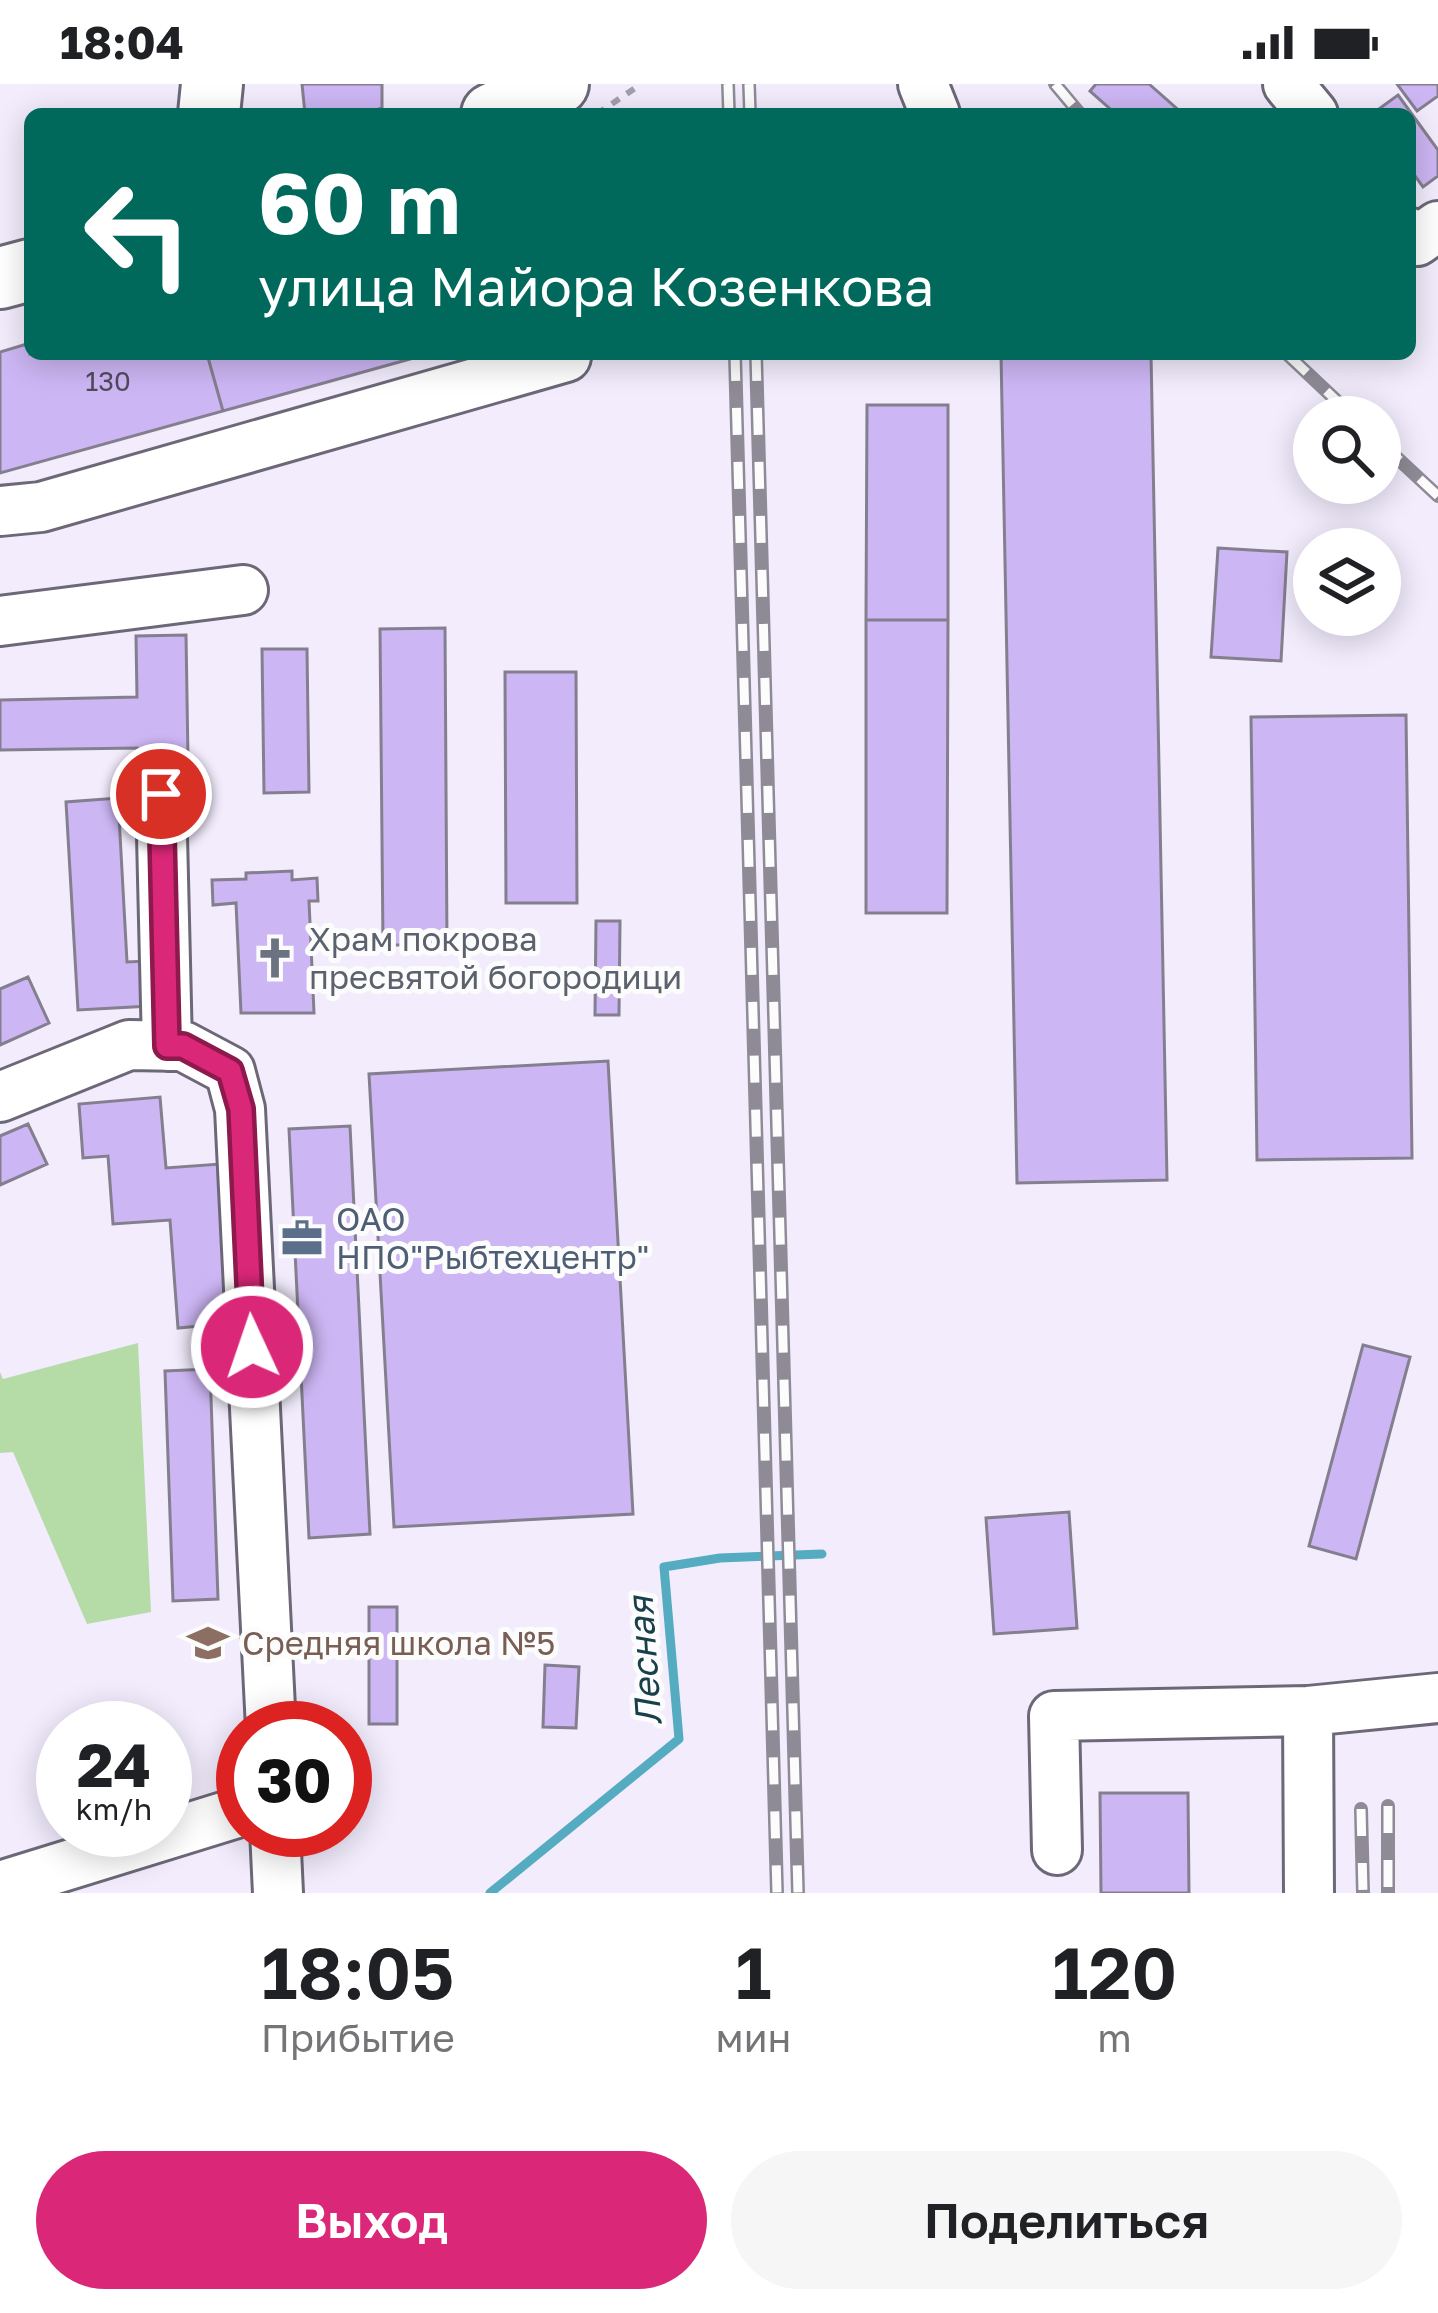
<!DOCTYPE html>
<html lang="ru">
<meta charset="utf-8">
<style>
body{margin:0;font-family:"Golos Text",sans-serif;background:#f6f6f6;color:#202124;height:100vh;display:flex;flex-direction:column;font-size:45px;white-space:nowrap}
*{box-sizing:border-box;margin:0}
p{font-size:39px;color:#757577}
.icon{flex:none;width:66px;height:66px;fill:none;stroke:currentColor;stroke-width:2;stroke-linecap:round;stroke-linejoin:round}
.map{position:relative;height:1809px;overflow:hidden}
.drawer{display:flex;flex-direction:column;background:#fff;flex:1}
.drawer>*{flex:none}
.guide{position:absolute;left:24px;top:24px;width:1392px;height:252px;border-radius:18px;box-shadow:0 6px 30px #0003;background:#00695c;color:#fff;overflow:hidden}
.buttons{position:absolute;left:1293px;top:312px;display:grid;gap:24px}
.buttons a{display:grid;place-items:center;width:108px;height:108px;border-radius:50%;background:#fff;box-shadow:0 6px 30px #0003;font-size:60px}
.speed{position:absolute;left:36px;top:1617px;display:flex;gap:24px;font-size:60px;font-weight:700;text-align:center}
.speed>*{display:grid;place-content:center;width:156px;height:156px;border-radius:50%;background:#fff;box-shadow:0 6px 30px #0003;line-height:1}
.speed small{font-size:30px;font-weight:400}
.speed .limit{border:18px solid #d22;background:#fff;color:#111}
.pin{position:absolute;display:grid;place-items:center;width:102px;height:102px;color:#fff;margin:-51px;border:6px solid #fff;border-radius:50%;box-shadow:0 3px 12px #0007}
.me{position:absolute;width:132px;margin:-66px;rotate:357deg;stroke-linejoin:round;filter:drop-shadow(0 0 9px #0008)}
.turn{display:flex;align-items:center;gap:42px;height:252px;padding:0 36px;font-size:54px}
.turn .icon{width:156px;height:156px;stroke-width:2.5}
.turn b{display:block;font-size:84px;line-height:102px}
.eta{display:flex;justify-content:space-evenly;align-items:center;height:204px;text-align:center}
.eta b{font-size:72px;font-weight:600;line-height:84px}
.action{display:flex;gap:24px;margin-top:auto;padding:24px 36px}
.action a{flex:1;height:138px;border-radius:72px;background:#db2777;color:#fff;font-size:48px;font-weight:600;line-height:138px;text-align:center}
.action a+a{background:#f6f6f6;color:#202124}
.status{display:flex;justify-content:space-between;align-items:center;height:84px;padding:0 60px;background:#fff;direction:ltr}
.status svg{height:33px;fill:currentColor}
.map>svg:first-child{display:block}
</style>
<div class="status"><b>18:04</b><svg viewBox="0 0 49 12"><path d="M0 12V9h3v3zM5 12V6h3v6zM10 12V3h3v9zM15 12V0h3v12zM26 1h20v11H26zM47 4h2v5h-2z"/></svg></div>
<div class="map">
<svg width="1438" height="1809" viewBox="0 0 1438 1809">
<rect width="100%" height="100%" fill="#f2ecfd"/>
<!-- green -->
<path fill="#b5dba7" d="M138,1259L151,1528L87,1540L13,1368L0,1369V1288L3,1295Z"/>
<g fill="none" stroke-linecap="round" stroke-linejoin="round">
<!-- stream -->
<path stroke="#55acc0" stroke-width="9" d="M490,1809L679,1655L664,1483L720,1474L822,1470"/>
</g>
<!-- building -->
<path fill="#cdb6f4" stroke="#847f8e" stroke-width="3" d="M302,0H382V24L364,30H305Z
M1096,0H1149L1183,30H1116L1090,7Z
M1397,0H1438V12L1417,27Z
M1398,11L1438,66V92L1423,103L1410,85V30H1372Z
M30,259V270H207L223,327L0,389V268Z
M207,270H428L223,327Z
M1001,270H1151L1167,1096L1017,1099Z
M867,321H948V536H866Z
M1218,464L1287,468L1281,577L1211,573Z
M866,536H948L947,829H866Z
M445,544L447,861H383L380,545Z
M186,551L188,675L137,676V664L0,666V616L137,613L136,552Z
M262,565H307L309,708L264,709Z
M505,588H576L577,819H506Z
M1406,631L1412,1074L1257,1076L1251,633Z
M118,714L127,878L147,877L150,922L78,926L66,718Z
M292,787V796L317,794L318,817H309L314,929H241L236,819L213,821L212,796L246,795V789Z
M596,837H620L619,931H595Z
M28,893L49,939L0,961V905Z
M608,977L633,1430L394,1443L369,990Z
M160,1013L166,1084L220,1080L232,1239L178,1244L170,1136L113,1140L108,1072L83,1074L79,1020Z
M28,1040L47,1080L0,1101V1052Z
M350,1042L370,1450L309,1454L289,1045Z
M1363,1261L1410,1273L1356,1475L1309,1462Z
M210,1285L218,1515L173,1517L165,1287Z
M1069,1428L1077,1544L994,1550L986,1434Z
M369,1523H397V1640H369Z
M545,1581L579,1583L576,1644L543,1643Z
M1100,1709H1188L1189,1809H1101Z"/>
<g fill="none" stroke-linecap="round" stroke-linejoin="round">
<!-- minor casing -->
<g stroke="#6d6877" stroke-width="54">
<path id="minor" d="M923,0L935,30
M1288,0L1313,30
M1410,149L1417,157L1438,142
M0,427L41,423L566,273
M0,537L243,506
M161,710L167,962
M0,1013L129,961L183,962L230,987L240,1025L271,1644
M1308,1627L1309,1809
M275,1746L278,1809
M1057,1766L1054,1632L1308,1627L1438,1614
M0,1802L243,1727"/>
</g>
<!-- major casing -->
<g stroke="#6d6877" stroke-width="66">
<path id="major" d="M209,30L212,0
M492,30L558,0
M0,194L30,186"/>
</g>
<!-- path -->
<path stroke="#a39fab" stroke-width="6" stroke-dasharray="9 9" stroke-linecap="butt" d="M597,30L641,0"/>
<!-- minor -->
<use href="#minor" stroke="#fff" stroke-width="48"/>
<!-- major -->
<use href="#major" stroke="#fff" stroke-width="60"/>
<!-- rail casing -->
<g stroke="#8f8b96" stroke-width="14">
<path id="rail" d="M728,0L729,30
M749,0L750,30
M1055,0L1080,30
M735,270L777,1809
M756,270L798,1809
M1287,270L1354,333
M1380,358L1438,412
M1388,1722V1809
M1361,1725L1363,1809"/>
</g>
<!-- rail -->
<use href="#rail" stroke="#fcfcfc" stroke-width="9" stroke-dasharray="27" stroke-linecap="butt"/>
</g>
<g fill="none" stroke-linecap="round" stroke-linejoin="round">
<!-- route casing -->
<g stroke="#8e194d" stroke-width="30">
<path id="route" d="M161,710L167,962H183L230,987L241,1025L252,1263"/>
</g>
<!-- route -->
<use href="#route" stroke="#db2777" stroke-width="21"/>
</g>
<!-- icons -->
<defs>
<g id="church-bare" transform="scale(3.24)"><path d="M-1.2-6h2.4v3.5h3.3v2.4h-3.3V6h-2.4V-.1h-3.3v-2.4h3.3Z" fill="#6b7280" stroke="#fcfcfc" stroke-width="2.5" paint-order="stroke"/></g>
<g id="office-bare" transform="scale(3.24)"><path d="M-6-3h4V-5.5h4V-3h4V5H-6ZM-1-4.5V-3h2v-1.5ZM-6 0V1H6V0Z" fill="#5c6f8a" stroke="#fcfcfc" stroke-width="2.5" paint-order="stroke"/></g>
<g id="school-bare" transform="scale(3.24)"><path d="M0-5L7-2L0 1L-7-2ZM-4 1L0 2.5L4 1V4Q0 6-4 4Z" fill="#8d6e63" stroke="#fcfcfc" stroke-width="2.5" paint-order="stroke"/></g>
</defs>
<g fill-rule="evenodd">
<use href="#church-bare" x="275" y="874"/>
<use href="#office-bare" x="302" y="1154"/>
<use href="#school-bare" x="208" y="1559"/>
</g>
<g text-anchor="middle" stroke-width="10" stroke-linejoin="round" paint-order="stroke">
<!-- number labels -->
<g font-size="27" fill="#514a5e">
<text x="108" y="307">130</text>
</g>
<!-- worship labels -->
<g font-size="33" fill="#5b616d" stroke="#fcfcfc" text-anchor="start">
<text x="309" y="867">Храм покрова<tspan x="309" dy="38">пресвятой богородици</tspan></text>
</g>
<!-- service labels -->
<g font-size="33" fill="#4e5e75" stroke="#fcfcfc" text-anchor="start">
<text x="336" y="1147">ОАО<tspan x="336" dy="38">НПО"Рыбтехцентр"</tspan></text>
</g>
<!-- education labels -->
<g font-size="33" fill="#785e54" stroke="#fcfcfc" text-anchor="start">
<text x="242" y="1571">Средняя школа №5</text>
</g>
<!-- water labels -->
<g font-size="36" font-style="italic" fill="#18404a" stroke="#fcfcfc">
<text transform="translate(644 1577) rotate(-94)" y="13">Лесная</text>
</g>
</g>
</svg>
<div class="buttons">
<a><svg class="icon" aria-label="search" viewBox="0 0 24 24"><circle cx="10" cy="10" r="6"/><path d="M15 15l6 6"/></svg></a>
<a><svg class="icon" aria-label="layers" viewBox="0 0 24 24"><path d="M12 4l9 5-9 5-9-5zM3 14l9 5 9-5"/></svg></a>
</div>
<div class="speed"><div>24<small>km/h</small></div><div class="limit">30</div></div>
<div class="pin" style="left:161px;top:710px;background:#d93025"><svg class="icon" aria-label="arrive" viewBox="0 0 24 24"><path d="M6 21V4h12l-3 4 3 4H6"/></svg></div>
<svg class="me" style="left:252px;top:1263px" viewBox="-20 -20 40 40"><circle r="17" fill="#db2777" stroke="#fff" stroke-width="3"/><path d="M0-11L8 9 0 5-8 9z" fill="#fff"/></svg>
<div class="guide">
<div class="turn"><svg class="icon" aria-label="left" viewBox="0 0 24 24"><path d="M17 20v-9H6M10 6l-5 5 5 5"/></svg><div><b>60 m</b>улица Майора Козенкова</div></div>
</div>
</div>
<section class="drawer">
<div class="eta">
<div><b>18:05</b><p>Прибытие</p></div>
<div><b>1</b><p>мин</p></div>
<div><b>120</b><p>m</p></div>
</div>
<div class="action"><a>Выход</a><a>Поделиться</a></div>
</section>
